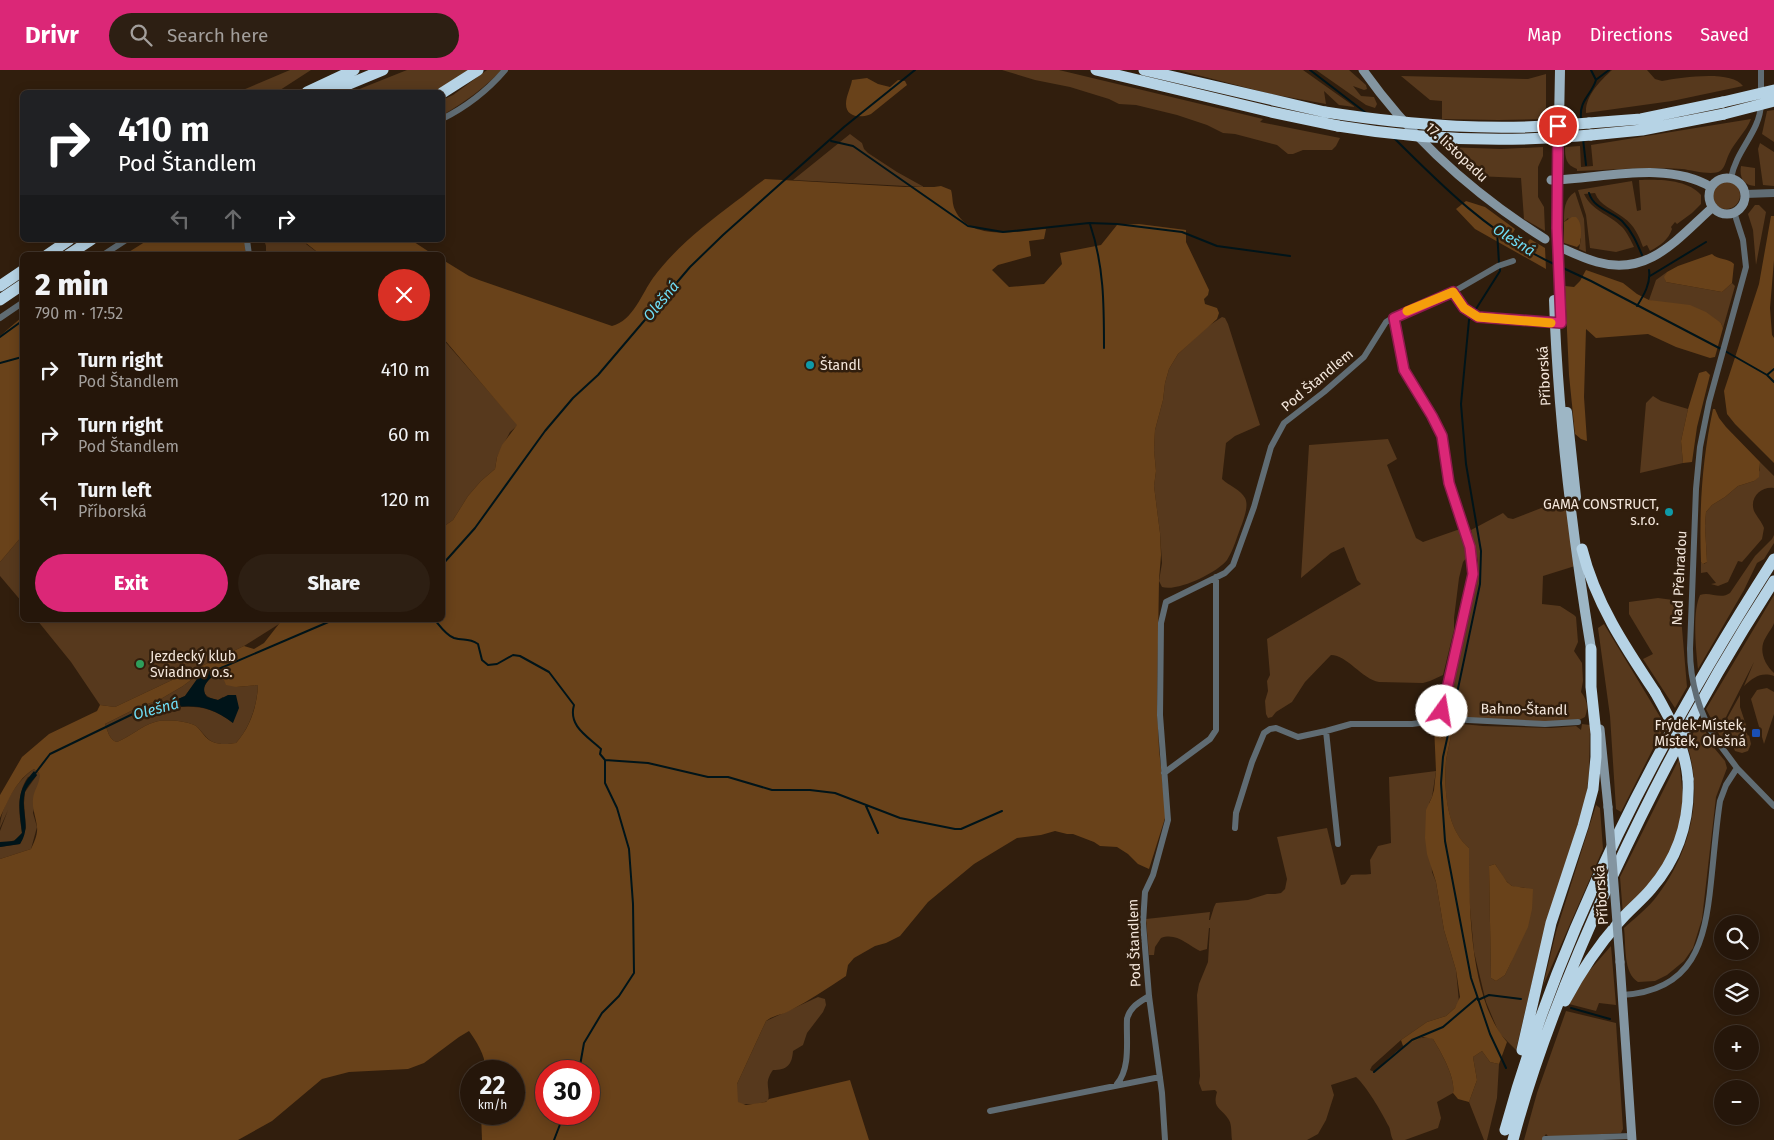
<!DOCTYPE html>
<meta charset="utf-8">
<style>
body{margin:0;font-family:"Fira Sans",sans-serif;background:#2d1f13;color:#f1f3f6;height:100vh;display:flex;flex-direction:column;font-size:19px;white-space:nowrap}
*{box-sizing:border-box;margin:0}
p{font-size:16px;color:#a39f9c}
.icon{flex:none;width:28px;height:28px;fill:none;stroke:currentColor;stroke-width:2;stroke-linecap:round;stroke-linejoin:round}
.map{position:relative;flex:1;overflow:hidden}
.side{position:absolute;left:20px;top:182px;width:425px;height:370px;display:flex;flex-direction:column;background:#25160a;border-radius:8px;box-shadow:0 2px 12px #0003,0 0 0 1px #42352b}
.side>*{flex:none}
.banner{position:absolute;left:20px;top:20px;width:425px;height:152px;border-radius:8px;box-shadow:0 2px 12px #0003,0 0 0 1px #42352b;background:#202124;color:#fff;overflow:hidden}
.fabs{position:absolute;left:1714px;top:845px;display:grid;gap:10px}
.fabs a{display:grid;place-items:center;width:45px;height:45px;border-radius:50%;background:#25160a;box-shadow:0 2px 12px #0003,0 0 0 1px #42352b;font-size:25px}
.speed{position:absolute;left:460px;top:990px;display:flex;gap:10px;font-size:25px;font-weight:700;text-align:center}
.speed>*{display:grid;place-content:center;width:65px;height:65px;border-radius:50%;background:#25160a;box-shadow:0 2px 12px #0003,0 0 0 1px #42352b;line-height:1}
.speed small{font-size:12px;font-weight:400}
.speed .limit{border:8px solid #d22;background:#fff;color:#111}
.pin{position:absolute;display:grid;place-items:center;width:42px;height:42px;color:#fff;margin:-21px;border:2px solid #fff;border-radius:50%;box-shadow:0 1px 5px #0007}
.me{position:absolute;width:55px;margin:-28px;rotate:13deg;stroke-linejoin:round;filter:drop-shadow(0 0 4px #0008)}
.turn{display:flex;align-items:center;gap:18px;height:105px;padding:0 15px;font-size:22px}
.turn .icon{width:65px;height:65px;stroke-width:2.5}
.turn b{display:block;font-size:35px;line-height:42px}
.lanes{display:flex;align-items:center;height:48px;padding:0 15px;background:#0003;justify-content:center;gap:25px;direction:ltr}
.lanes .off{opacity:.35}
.round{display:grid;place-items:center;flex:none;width:52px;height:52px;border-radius:26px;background:#2d1f13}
.overview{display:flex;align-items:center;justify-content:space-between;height:85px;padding:0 15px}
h1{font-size:30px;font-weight:800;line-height:38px}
.action{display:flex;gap:10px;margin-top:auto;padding:10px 15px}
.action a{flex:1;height:58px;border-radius:30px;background:#db2777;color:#fff;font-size:20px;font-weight:800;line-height:58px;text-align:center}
.action a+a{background:#2d1f13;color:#f1f3f6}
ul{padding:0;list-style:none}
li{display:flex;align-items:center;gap:15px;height:65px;padding:0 15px}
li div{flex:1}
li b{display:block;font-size:19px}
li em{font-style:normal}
header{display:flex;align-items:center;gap:30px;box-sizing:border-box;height:70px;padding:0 25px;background:#db2777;color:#fff}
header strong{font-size:24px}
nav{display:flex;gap:28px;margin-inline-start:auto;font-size:18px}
.search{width:350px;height:45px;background:#2d1f13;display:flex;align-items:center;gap:12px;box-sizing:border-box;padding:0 18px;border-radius:28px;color:#a39f9c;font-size:19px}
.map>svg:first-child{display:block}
</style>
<header>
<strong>Drivr</strong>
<div class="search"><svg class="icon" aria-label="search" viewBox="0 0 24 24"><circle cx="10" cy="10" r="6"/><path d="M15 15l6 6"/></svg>Search here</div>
<nav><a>Map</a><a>Directions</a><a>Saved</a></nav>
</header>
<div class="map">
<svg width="1774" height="1070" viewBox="0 0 1774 1070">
<rect width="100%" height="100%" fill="#311e0d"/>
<!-- green -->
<path fill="#57391d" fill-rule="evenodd" d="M290,0H311L277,22H238Z
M407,0H470L435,22H352Z
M487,0H502C484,18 465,32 443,45L442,30L453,25Z
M1002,0H1059L1263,49L1260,52L1340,68L1336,76L1332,80H1303L1293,84H1288L1277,75L1235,64L1223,63L1207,55L1177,45L1136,35L1119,34L1109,29L1070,17L1035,10Z
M1178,0H1303L1355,37L1339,35L1324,21L1326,34L1271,24Z
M1316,0H1349L1366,15L1367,19L1364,20L1353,16L1361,26L1374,27L1377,34L1375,38L1366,35Z
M1612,0H1647L1655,9L1662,11C1683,7 1732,0 1743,16L1672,31L1586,43C1585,26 1600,11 1612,0Z
M1546,4V49L1498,50L1442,49V31L1430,30L1401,6L1528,9Z
M1774,40V72L1762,64L1767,41Z
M1751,49C1746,62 1735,71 1729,84C1726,90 1725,98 1720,101C1713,106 1691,100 1682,99C1647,96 1612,100 1577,101V99C1566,95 1565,88 1565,77L1580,76L1581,97L1593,96L1591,75Z
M850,64L862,73L864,79L868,83L897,102L924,117L793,110Z
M1760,73L1774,82V116L1763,115L1758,79Z
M1446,77L1501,79L1543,77V86L1538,97V127L1544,137L1545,161L1524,149L1521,108L1476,106Z
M1741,96L1755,98V116C1744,115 1739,108 1741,96Z
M1639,110C1657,109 1688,109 1701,125V134L1692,143L1677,154L1675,152L1671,157L1672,159C1669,169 1660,176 1650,181L1647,175L1643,177C1639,166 1634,155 1624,148C1613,139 1600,136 1595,123L1584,124C1592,141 1609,144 1622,157C1627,162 1631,171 1634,177L1616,182L1590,178L1586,145L1578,120L1632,111L1637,141L1641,140Z
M1712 125a14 14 0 1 1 28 0a14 14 0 1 1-28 0Z
M1575,122L1584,149L1586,182L1579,179L1581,169L1568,148L1564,152C1564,140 1564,129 1575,122Z
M1755,135H1759L1766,142L1756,195L1753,160L1748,144Z
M264,170H312L306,174L321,185H266V176Z
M1667,202L1665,207L1666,212L1722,222L1732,213L1735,216L1723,258L1721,253L1649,230L1656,210Z
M1222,247L1225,248L1228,254L1260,355L1235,366L1226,373L1222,409C1228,415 1241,420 1245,428C1249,435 1244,448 1242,454C1237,466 1234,479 1227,490C1217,503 1177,522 1162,517L1159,511L1162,493L1160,463L1154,416L1156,401L1154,380L1155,360L1163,330L1165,313L1169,299L1178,284L1207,257Z
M442,268L518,355L510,362L497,387L495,399L481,411L468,426L453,450L443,457Z
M1653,326L1661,331L1688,339L1681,371L1683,393L1640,403L1646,333Z
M1388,369L1397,389L1387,395L1416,468L1423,472L1460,459L1468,486L1463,492L1459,508L1454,548V560L1443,605L1430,611L1423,613L1379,612C1362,609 1347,585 1331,585L1305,612L1292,632L1276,642L1272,647L1268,648L1266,644L1265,631L1268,621L1267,611L1270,605L1267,569L1361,514L1357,510L1344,477L1331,483L1301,508L1309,375Z
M1760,392L1774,406V418C1762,416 1749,427 1754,441C1757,447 1762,452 1764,458L1762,469L1742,492L1738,491L1728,512L1718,516L1711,514L1716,513L1707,502L1701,503V492L1704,494L1707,492L1705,456L1706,442L1712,435L1725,427L1738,416L1754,411L1760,400Z
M1567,428L1575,496L1543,506L1542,534L1560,536L1574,545L1576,547L1578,572L1574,581L1582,593L1583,611L1581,622C1587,630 1589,637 1585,647L1579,650L1531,652L1450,647L1446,639L1475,519L1478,491L1471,460L1503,443L1508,448L1513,449Z
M1774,465V473L1764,489L1757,493L1744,520L1698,599C1696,579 1692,543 1700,525C1710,521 1720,530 1730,523L1755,486L1772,469Z
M22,466V532L0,506V492Z
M1774,525C1774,533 1774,545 1774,553C1773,557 1768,563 1766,567C1758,579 1764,594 1774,603V606C1761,602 1754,607 1744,616L1754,592L1727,645L1723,654L1726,665L1721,668L1706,639Z
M1658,528L1673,530L1680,535L1687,617L1675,638L1643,589L1653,584L1629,544V532Z
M37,550H282L279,554L244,576L115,637L100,635L71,592Z
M1604,554L1665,655L1621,742L1616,739L1610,646L1598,558Z
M224,596L229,600L236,617L258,615C257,636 250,657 236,673C229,674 220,675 213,672C206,669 202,661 196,656C188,651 165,649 155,652C141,656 130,667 117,672C109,670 108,661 105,654L139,637L159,630L183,616L200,603ZM210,601L216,604C201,614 198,627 218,630L223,627L233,653C209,634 190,635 162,639L172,632L185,626L200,605Z
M1767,618L1774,622V644L1764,674L1751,629L1757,620Z
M1740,625V637L1747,658L1745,659L1748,666L1749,665L1751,674L1748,681L1742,683L1735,681L1724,654Z
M1700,651L1715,679L1725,691L1727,698L1716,727L1702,849L1693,878L1684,891L1667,905L1655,911L1638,912C1623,903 1626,875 1624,858C1635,848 1648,838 1657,826C1690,783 1704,727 1687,674Z
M1452,653L1483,656L1551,658L1576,656L1581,660L1582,654L1590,655L1589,703L1586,728L1540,878L1516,980L1499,963L1486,932L1474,882L1469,827V778C1446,759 1444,719 1446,691C1448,678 1452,666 1452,653ZM1495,794C1500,801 1506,815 1515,817C1520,817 1523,817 1528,819L1511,892L1505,905L1496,911L1491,908L1489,796Z
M1679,689L1683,727L1679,759L1664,796L1623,845L1620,807Z
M34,699L39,703L40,710L33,743L37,757L31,779L0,789V777L20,774L26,758L24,733L25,722L37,705L28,707C16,724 19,744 22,763C16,771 10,773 0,772V761L8,740L0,758C0,737 17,710 34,699Z
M1436,701L1432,727L1429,733L1432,802L1436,812L1444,860L1456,900L1459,932L1455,938L1446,946L1427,952L1401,970L1372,996L1370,1000L1374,1002L1378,999C1390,987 1415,961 1433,969C1441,982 1456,1008 1453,1023L1437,1032L1441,1048L1438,1058L1405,1070H1393C1390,1065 1391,1059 1388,1055C1381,1041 1367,1017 1356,1007L1331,1015L1334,1025L1326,1050L1318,1064L1307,1070H1232C1231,1064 1232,1055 1229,1050C1221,1037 1212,1039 1217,1022L1215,1020L1202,1021L1199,1013L1200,1006L1197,925L1199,914L1208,892L1210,858H1209L1207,879L1200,881C1188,875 1176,862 1161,868L1155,877L1154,885H1149L1146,849L1210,842L1209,850H1210L1214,837L1216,833L1248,830L1267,824H1275L1281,823L1285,819L1287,809L1277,767L1327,758L1341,815L1345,814L1351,805C1358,804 1364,805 1371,804L1370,790L1378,776L1391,773L1389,707Z
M1596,735L1600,738L1603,779L1543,916L1556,862Z
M1611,876L1616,935L1599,933L1596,941L1569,934L1582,909Z
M818,927L825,929L826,935L823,942L807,963L803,975L793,981C792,995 787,1000 773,1000C763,1014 771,1018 768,1031L757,1034H739L736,1029L737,1014L766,951Z
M1566,941L1616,953L1623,1059L1621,1063L1549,1067L1546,1064L1542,1070H1524L1537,1023Z
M1482,981L1490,992L1499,994L1497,1028L1487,1070H1484L1469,1032L1477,1010L1473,987Z"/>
<!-- forest -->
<path fill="#69421a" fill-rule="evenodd" d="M867,8L878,14L890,17L898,10L905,11L907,15L871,44C862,48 846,48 846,34C846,26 851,17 852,10Z
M765,109L905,117H934L941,116L951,120C953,127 952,134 955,140C970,172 1018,161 1046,159L1044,169L1029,171L1031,186L998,195L992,200L1009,217L1044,214L1062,194L1060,183L1101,175L1117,155L1139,154L1186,160V172L1209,220L1208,225L1204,229L1205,234L1217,238L1219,243L1217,249L1178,284L1169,299L1165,313L1163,330L1155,360L1154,380L1156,401L1154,416L1160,463L1161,485L1159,510L1157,634L1159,679L1166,745L1149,799L1138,794L1128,784L1117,777L1100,776L1094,772L1073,764H1067L1055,761L1041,765L1017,768L974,794L928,832L900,866L886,873L875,876L854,888L848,895L846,906C828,918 810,930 791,940C783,945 773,945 766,951L737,1014L738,1032L746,1035L766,1032L769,1029L850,1010L869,1070H482L481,1044H514V1001H485C487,988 477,972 469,961L459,967L424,993L408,999L349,1002L322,1009L272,1051L238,1070H0V789L31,779C34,773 38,764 37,757C36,747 32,739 33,729C34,719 41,713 39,703L34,699C17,709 8,730 0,748V725L22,687L49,664L97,641L100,635L115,637L244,576L254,579L264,573L282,550H442L443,457L453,450L468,426L481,411L495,399L497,387L502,375L517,355L443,268V190L469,206L479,210L612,256C633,251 642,223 653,208C675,178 706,154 735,132C745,125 754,116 765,109ZM224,596L229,600L224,610L226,615L236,617L258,615C257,637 250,657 236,673C229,674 220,675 213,672C205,669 202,661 196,656C188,651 165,649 155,652C141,656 130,667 117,672C109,670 108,661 105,654L139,637L159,630L183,616L200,603ZM546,1001H589V1044H546Z
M1466,131L1485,137L1515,159L1509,170L1522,179L1530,169L1545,178L1546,199L1475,159L1456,139Z
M1771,146H1774V190L1770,238L1772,265L1774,268V393L1735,354L1727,344L1724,321L1759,214Z
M1572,147H1576C1583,153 1581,166 1580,174L1577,177L1564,173V152Z
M148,170H244L246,176L245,185H124Z
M312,170H411L434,185H321L306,173Z
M1712,184C1718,190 1728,188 1734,194L1732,213L1722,222L1666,212L1664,207L1667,202L1678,196Z
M1586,200L1623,213L1637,224L1649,230L1690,235L1706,242L1721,253L1723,258L1715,287L1710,288L1676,277L1648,264L1596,268L1586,259L1584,327L1587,371L1581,369L1575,364L1569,305L1565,216L1574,217L1580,211Z
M22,247V466L0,492V266Z
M1706,301L1710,305L1697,357L1692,392L1683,393L1681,371L1688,339L1699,303Z
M1713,339H1715L1719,348L1726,357L1760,392L1759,407L1754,411L1738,416L1725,427L1712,435L1706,442L1705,456L1707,492L1703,494L1701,492C1699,439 1702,391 1713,339Z
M1449,652L1452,653C1452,666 1448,678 1446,691C1444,718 1446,759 1469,778C1469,833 1469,929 1507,972L1499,994L1490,992L1482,981L1473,987L1477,1010L1469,1032L1458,1029L1453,1023C1456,1008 1441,982 1433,969L1423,967L1403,976L1401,970L1427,952L1446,946L1455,938L1460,927L1456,900L1444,860L1436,812L1427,784L1425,768L1426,740L1432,727L1434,720L1436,701L1434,655Z
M1495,794L1507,812L1512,816L1533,819L1532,839L1528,857L1505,905L1496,911L1491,908L1489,796Z"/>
<!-- water -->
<path fill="#001419" d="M214,599L216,604C207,610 200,618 207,627L218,630L228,625H236L239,638L233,653C209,634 190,634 162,639L161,636L185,626L200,605Z
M34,701L37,705C33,710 27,716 25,722C20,741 32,756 20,774L0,777V772L14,771L22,763C19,736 15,722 34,701Z"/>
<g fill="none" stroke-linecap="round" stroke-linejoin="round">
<!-- stream -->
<path stroke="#001419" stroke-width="2" d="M1310,0L1366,43
M1597,9L1609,0
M1581,49C1579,30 1591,26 1596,10L1591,0
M1394,68C1442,116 1491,165 1554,194
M1583,69L1586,95
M831,71L853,76L968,156L1003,162L1089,153L1117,154L1182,162L1217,176L1290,186
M1589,123C1594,139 1611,141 1622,151C1632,161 1637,173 1642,185
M1090,154C1104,196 1104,234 1104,278
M1497,161L1499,193
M1563,198L1591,211L1721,279
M1650,206L1706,172
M1637,236C1644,225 1651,213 1649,200
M0,267L22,251
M1725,281L1767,305L1774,312
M0,293L22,287
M1767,305L1774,299
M442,495L475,458L545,361L573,328L598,305L690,197L723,165L844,57L915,0
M435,550C440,556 446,565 454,568C464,571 468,567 478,574L482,590L488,595L497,594L513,585L520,586L549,602L574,635C568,656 587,666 601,679L600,684L605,690V713L617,738L629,779L633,834L634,903L619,926L602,943L584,973L579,1001
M214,601L333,550
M1452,647L1480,514L1481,481L1466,394L1461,334L1469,250L1500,201V198
M1451,651L1443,687L1441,713L1445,771L1471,908L1490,964L1506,998
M605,690L648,693L708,707H728L772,720H810L835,723L900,748L955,759H961L1002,741
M34,705L50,684L139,641L163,637
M866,736L878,763
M1478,930L1489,925L1521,929
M1571,938L1610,949
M1374,1002L1412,970L1443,957L1477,928
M554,1070L564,1044"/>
<!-- minor -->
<path stroke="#606c73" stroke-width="6" d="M1761,0V24
M442,49C466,37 488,20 505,0
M1731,108C1736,80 1760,62 1761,34
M247,170L249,185
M103,185L126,170
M1453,222L1464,238L1478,247L1561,253
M0,248L22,233
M1394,248L1404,300L1432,346L1442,366L1449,413L1470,477L1473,504L1440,651
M1690,579L1696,419L1700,377L1709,332L1746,197L1743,170L1734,142
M1326,661L1338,774
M1717,671L1737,698L1774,736
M1164,703L1210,669L1216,660V507
M1235,758L1236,743L1252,692L1264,663L1270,659L1276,658L1298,667L1326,661L1351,654H1412L1449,649L1545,654L1578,652
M1622,925C1694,921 1705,872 1711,812C1714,785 1716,757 1720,731L1726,715L1737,698
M1117,1014C1131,997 1126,970 1127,949C1130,937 1138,933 1149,926
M990,1041L1160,1007
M1545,1069L1631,1066
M1165,1070L1162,1023L1149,926L1143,853L1145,822L1153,805L1168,750L1160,645L1161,553L1166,532L1225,503L1233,495L1254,437L1271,377L1284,353L1324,322L1364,287L1386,252L1397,245L1453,222L1498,196L1513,191"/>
<!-- tertiary -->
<path stroke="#606c73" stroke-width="8" d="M1745,124L1774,123"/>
<!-- secondary -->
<path stroke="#8395a1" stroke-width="9" d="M1363,0C1411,68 1475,125 1545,169
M1709 126a18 18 0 1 1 36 0a18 18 0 1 1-36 0Z
M1551,110C1601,109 1666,90 1711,117
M1564,179C1575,184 1586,189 1597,192C1649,207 1678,168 1713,137
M1600,659L1608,737
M1620,892L1632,1070"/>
<!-- primary -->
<path stroke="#9db6c5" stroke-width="10" d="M1557,158L1560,0
M1554,230C1558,347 1572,463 1591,579
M1567,342L1576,427"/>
<!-- motorway -->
<path stroke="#b6d3e5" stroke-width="11" d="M1096,0L1271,42L1338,56
M1144,0L1325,42
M307,22L354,0
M330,22L383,0
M442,23L478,0
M1589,53L1641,49L1723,32
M1591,65L1642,60L1724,44
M47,185L69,170
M68,185L91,170
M0,216L22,201
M0,230L22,215
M1582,479C1595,532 1625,577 1655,622
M1565,931C1580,903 1598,876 1619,852C1629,840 1641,831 1651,819C1678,788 1690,750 1688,709
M1522,980L1551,853L1583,756L1593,719L1596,687V664L1591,617V579
M1505,1060C1561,856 1660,667 1774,489
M1513,1070C1537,979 1573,891 1613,805C1660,704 1713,605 1774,511"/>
<!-- minor-bridge -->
<path stroke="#606c73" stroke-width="6" d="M1690,579C1690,612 1699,643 1717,671"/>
<!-- secondary-bridge -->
<path stroke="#8395a1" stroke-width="9" d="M1608,737L1620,892"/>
<!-- primary-bridge -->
<path stroke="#9db6c5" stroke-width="10" d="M1557,158L1560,233"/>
<!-- motorway-bridge -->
<path stroke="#b6d3e5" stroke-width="11" d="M1723,32L1774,20
M1325,42C1416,56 1496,62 1589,53
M1724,44L1774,31
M1338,56C1422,70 1505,73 1591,65
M1655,622C1671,650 1685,677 1688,709"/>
</g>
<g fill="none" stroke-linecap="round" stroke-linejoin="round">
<!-- route casing -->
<g stroke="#8e194d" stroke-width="12">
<path id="route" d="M1442,641L1473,504L1470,477L1449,413L1442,366L1432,346L1404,300L1394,248L1453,222L1464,238L1478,247L1561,253L1557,158L1558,56"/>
</g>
<!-- route -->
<use href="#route" stroke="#db2777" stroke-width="9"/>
<!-- slow -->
<path stroke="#f59e0b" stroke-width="9" d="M1407,241L1453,222L1464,238L1478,247L1551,253"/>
</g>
<!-- markers -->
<g fill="#0f9aa8" stroke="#311e0d" stroke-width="2">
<circle cx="810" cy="295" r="5"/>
<circle cx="1669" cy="442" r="5"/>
</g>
<circle fill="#2e9e5b" stroke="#311e0d" stroke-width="2" cx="140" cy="594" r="5"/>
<rect fill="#1a4fb4" stroke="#311e0d" stroke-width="2" x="1751" y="658" width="10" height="10" rx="2.5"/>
<g text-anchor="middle" stroke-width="5" stroke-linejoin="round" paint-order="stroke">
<!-- street labels -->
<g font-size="14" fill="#f4e7dc" stroke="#311e0d">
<text transform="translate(1457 82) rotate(43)" y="5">17. listopadu</text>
<text transform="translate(1544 306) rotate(-93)" y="5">Příborská</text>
<text transform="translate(1317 310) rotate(-40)" y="5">Pod Štandlem</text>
<text transform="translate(1679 508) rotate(-87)" y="5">Nad Přehradou</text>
<text transform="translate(1524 639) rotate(1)" y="5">Bahno-Štandl</text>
<text transform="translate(1601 825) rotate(-94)" y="5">Příborská</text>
<text transform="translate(1134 873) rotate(-92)" y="5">Pod Štandlem</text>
</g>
<!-- poi labels -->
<g font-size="14" fill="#f4e7dc" stroke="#311e0d" text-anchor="start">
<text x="820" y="300">Štandl</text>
<text x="1659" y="439" text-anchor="end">GAMA CONSTRUCT,<tspan x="1659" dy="16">s.r.o.</tspan></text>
<text x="150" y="591">Jezdecký klub<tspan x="150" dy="16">Sviadnov o.s.</tspan></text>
<text x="1746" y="660" text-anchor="end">Frýdek-Místek,<tspan x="1746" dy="16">Místek, Olešná</tspan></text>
</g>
<!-- water labels -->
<g font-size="15" font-style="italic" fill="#6eddf5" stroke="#311e0d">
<text transform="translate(1514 170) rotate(32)" y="5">Olešná</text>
<text transform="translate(661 231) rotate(-50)" y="5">Olešná</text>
<text transform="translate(156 639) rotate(-15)" y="5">Olešná</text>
</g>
</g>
</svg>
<div class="fabs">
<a><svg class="icon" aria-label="search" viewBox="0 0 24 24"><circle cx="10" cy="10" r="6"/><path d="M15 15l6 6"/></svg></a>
<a><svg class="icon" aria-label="layers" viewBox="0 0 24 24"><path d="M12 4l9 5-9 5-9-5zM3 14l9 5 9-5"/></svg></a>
<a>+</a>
<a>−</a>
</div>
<div class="speed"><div>22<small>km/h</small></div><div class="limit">30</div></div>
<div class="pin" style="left:1558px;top:56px;background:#d93025"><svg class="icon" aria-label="arrive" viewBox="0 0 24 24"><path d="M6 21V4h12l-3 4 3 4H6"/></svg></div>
<svg class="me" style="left:1442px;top:641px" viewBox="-20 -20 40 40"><circle r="19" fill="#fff"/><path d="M0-13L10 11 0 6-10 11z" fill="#db2777"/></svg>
<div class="banner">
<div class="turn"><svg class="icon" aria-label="right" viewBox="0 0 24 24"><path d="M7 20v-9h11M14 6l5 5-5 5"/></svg><div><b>410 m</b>Pod Štandlem</div></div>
<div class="lanes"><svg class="icon off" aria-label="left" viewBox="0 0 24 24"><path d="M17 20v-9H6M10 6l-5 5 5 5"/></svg><svg class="icon off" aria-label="ahead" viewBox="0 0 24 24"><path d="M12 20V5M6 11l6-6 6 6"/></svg><svg class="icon" aria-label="right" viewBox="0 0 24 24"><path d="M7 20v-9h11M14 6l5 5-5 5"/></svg></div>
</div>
<section class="side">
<div class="overview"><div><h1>2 min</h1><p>790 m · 17:52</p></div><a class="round" style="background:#d93025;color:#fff"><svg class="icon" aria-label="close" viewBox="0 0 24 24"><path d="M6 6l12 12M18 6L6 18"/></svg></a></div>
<ul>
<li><svg class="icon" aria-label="right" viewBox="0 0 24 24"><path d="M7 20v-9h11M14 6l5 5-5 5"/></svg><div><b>Turn right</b><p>Pod Štandlem</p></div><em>410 m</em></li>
<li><svg class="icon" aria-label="right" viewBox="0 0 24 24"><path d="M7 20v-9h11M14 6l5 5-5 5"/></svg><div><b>Turn right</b><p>Pod Štandlem</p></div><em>60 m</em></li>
<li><svg class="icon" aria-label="left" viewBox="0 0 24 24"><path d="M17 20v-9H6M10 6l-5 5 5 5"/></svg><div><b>Turn left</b><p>Příborská</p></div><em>120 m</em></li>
</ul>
<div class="action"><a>Exit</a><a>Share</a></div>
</section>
</div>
